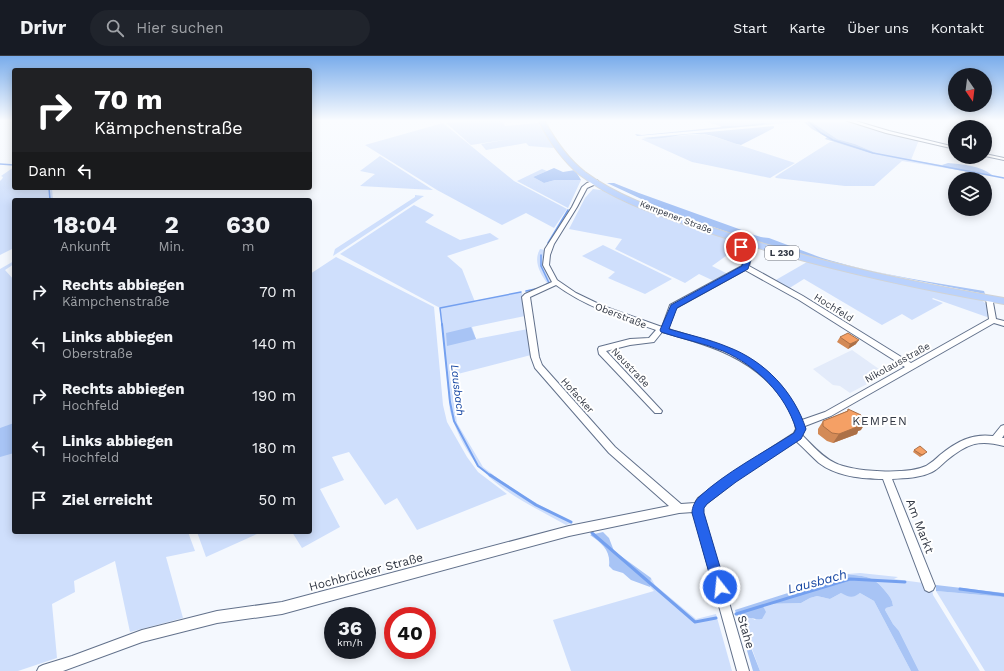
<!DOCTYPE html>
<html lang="de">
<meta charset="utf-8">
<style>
body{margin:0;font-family:"Work Sans",sans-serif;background:#20242c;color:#f1f3f6;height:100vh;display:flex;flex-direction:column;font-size:15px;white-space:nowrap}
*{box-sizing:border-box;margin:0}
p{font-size:13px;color:#9ea1a6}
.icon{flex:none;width:22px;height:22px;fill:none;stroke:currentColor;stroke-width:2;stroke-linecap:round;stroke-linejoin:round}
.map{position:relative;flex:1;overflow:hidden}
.drawer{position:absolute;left:12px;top:142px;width:300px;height:336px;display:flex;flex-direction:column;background:#171b24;border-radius:4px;box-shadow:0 2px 10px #0003}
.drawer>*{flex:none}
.hud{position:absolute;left:12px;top:12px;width:300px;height:122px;border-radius:4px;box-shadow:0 2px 10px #0003;background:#202124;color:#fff;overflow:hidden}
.needle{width:26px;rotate:166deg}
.tools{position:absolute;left:948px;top:12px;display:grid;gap:8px}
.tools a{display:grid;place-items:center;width:44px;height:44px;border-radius:50%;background:#171b24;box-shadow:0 2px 10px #0003;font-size:20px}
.speed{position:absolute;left:324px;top:551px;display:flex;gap:8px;font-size:20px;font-weight:700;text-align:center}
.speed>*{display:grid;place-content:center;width:52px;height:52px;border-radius:50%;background:#171b24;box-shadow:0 2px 10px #0003;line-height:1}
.speed small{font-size:10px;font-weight:400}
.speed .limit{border:6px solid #d22;background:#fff;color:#111}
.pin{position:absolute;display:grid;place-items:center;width:34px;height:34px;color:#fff;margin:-17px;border:2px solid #fff;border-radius:50%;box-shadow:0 1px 4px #0007}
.me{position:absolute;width:44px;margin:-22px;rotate:344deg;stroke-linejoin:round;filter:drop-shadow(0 0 3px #0008)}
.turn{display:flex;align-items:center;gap:14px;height:84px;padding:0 16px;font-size:18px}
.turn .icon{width:52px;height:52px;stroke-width:2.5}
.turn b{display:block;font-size:28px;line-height:34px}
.then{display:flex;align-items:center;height:38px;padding:0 16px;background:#0003;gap:8px;font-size:15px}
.eta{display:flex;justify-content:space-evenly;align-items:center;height:68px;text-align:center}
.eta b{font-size:24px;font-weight:700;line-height:28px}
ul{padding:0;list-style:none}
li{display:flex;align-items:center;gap:12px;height:52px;padding:0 16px}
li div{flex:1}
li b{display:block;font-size:15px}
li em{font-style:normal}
header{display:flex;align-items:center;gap:24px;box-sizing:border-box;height:56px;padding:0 20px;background:#171b24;border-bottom:1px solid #363941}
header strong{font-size:19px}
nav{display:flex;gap:22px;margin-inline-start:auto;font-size:14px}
.search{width:280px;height:36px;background:#20242c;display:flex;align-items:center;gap:10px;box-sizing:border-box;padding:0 14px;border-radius:22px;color:#9ea1a6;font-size:15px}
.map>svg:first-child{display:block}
</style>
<header>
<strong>Drivr</strong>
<div class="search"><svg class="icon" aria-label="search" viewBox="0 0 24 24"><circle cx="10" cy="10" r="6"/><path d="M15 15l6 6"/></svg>Hier suchen</div>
<nav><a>Start</a><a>Karte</a><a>Über uns</a><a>Kontakt</a></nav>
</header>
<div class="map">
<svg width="1004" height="615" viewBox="0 0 1004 615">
<rect width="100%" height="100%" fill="#f4f8fe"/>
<!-- built -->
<path fill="#e3ebfa" d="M852,294L886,318L850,337L840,330L833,329L813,313Z"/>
<!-- green -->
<path fill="#cfdffc" d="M476,64H501L505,70L538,67L554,92L529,90L526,87L486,94L481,88L510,83L471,89L446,67Z
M700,64H800V66L774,68L762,67L738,70H720Z
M812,66H850L919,84L911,104L942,109L946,112L902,105L874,130H845L776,122L775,121L781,117L830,86H836L873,98L876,97L855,88L837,83Z
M443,67L514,125L567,153L554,172L526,157L502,169L437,134L365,89Z
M701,78L712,80L795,107L770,122L692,106L641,83Z
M380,100L433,134L360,130L375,118L360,115Z
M14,111V132H52L53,144H14V192L0,199V125L2,123L3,121L1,120Z
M542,113L547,115L533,121L544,127L555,124H581L568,152L517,125Z
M593,133L608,135L744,187L712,210L728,218L714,225L699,218L685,227L615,193L622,183L569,173L585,142Z
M415,139L424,140L333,200L335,193L415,141Z
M414,149L434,159L425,166L460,184L490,177L499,183L447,200L462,213L475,246L520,236L522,237L525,260L472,271L476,283L528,273L531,299L450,320L457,367L483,411L513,434L572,467L566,469C510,438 470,422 450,355L440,252L340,198Z
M603,189L672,223L645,238L608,222L615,216L582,200Z
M540,193L545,194C541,210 544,213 553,225L537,234L526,236L525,235L538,232L547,227C540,217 533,205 540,193Z
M336,201L434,251L443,349L447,366L467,401L478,416L507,438L417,474L397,442L385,449L349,396L332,401L344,424L320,433L340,471L302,492L292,476H310V218Z
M14,205V208L5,214L14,224V476H188L195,495L166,501L183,562L130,576L115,505L74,525L75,536L52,548L57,602L18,615H0V213Z
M807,206L981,244L988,249L989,259L987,261L984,260L933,242L932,243L943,247L912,264L902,258L882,269L804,223L788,233L774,225Z
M197,476H284L257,478L206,501Z
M860,517L898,521L894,523L931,528L933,539L980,615H919L899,575L893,568L885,554L886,552L893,550C892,543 890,541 886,536C873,519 866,521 847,518Z
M651,522L655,529L696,563L716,558L732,615H571L553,564L654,535L650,531Z
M936,535L1004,541V615H985Z
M841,537L855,540L860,537L874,545L911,615H760L741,562L748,560L755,564L766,548L801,547L810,542L817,540L830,543Z"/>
<!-- forest -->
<path fill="#a8c4f5" d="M804,66H812L837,83L855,88L876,97L873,98L825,83L827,81L812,73Z
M762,67L774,68L637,80L635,78L642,79L722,71L720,70H738Z
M774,70V72L741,89C727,86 714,78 699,78C680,77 660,85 642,82Z
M948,107C961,108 982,110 992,119H987L946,112L942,109Z
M554,112L563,116L575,114L581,124H555L544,127L533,121Z
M607,127H614L639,137L750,177L747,183L665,154Z
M751,178L761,181L769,182C789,189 809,198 829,204C880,219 932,226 984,235L985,238C905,223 827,206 748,184Z
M471,271L476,283L447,290L446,277Z
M14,367V397L0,401V372Z
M603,476L609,482L614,495L651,522L650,531L631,524L623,517L613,514L609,510C611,495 602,487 590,479Z
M847,518C866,521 873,519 886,536C890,541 892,543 893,550L886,552L885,554L893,568L899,575L919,615H911L874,545L860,537C852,543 849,541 841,537L830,543L817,540L810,542L801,547L766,548L763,550L766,556L762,563C754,564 749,560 741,562V566L760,615H753L735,554L791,536L820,522Z
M936,529L1004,537V541L936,535Z"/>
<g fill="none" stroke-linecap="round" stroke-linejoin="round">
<!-- stream-far2 -->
<path stroke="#74a0ef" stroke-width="1.5" d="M807,64L821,77L833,84L873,97L1004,122
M0,108L14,109
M49,132L50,144
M548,187L568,154
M541,199V210L549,227L547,228
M526,235L540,232
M442,269L440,252L521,236"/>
<!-- stream-far1 -->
<path stroke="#74a0ef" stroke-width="2" d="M442,268L450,346L454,365L478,410L491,420"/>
<!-- stream -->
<path stroke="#74a0ef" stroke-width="3" d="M490,419L536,449L571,466
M592,477L695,566L716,562
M960,533L1004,539
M736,558L850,523L905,526"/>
<!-- minor casing -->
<g stroke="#62718b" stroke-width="2">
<path id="minor" d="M845,64H852L889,75L955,91V93L886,77Z
M985,98L1004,102V104L985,100Z
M596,124L598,125V127L587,132L577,151L554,188L550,199L549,209L557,224L576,237L603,250L662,271L670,249L742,210L746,198L738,191L741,189L752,198L749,210L803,240L911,307L989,263L986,243L990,241H992L996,263L1004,265V270L994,267L831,360L805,370V373L802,379C812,389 822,401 835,407C853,416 907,419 926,410C931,407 936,403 940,399C956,386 972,377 993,380L1001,370L1004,369V379L1002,382H1004V390C978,383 967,388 947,404C942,408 938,413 932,416C920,422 906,422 892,423L935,530L933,534L929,536L925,534L883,423C862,423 836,420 819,407C811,400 804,392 796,385L735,425L706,448L703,452V457L749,615H737L693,456L679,457L569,480L282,558L217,567L142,586L63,615H37L39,611L43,609L72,600L142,574L217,555L282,546L569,470L669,450L609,397L535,312L531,301L522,241L525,238L552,226L543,209L545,193L572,151L582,131L587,127ZM745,214L799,244L905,311L825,356L802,364C774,301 728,291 668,273L676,252ZM556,229C586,251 621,262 656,274L649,282L630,283L599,291L598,293L599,298L655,357H661L662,355L606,295L630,289L654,286L662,276C710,289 755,302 784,345C789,354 795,363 796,373L794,377L729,419L698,442L695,447L681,448L615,391L542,309L539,301L530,241Z"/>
</g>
<!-- major casing -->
<g stroke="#d1d3d5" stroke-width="2">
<path id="major" d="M538,64H544C555,84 567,102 585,116C620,142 663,155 704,169C802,202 902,225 1004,242V248C900,230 798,207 698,173C658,159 614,145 580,119C562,104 549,85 538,64Z"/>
</g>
<!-- minor -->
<use href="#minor" fill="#fff" fill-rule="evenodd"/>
<!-- major -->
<use href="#major" fill="#bad2fd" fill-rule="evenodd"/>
</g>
<!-- wall -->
<path fill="#d38a57" d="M840,281L856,288L848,293L837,286Z
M848,353L861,374L858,375L857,378L833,387L827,385L818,378V373L823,365L847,355Z
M914,394L925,398L920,401L913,396Z"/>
<!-- shaded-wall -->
<path fill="#ac7047" d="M859,284L856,288L848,293L850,288Z
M866,366L861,374L858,375L857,378L833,387L839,378Z"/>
<!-- building -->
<path fill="#f5a065" stroke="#ac7047" d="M848,277L859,284L850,288L840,281Z
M848,353L861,359L866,366L862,368V369L839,378L832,377L823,370V365L848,355Z
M920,390L927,396L922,399L914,394Z"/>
<!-- sky -->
<linearGradient id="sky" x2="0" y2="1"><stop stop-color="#79aceb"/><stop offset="0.43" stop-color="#fafcff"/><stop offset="1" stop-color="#fafcff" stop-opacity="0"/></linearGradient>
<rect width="1004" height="150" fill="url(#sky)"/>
<!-- route -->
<path fill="#2563eb" stroke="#184099" d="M738,189H743L752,198L748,213L677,252L669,273C689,279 709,283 728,291C765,305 794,336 806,373L801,383L736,426L707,448L704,452V457L726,531L724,535L720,537L715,535L713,531L692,457C692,451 695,445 699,441C726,416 763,397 794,377L796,373C785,338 757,310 723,295C704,287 681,283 661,276L660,274L671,249L742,210L745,198L738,192Z"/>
<g text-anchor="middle" stroke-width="4" stroke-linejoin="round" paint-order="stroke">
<!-- far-street labels -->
<g font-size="9" fill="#303642" stroke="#fff">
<text transform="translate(676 161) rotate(21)" y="3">Kempener Straße</text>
</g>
<!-- shield labels -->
<rect fill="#fff" stroke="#6e727b" stroke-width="1" x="765" y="190" width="34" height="14" rx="3"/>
<g font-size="9" font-weight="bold" fill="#303642">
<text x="782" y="200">L 230</text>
</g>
<!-- street labels -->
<g font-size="10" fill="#303642" stroke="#fff">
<text transform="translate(834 251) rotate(32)" y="4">Hochfeld</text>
<text transform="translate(621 259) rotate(21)" y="4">Oberstraße</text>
<text transform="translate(897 306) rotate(-29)" y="4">Nikolausstraße</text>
<text transform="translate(631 311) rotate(46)" y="4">Neustraße</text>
<text transform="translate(578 339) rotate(48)" y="4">Hofacker</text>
</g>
<!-- water labels -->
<g font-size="11" font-style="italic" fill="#1747a3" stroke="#fff">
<text transform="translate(458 334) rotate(83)" y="4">Lausbach</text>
</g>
<!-- quarter labels -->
<g font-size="12" letter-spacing="1" fill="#303642" stroke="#fff">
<text x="880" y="369">KEMPEN</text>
</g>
<!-- near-street labels -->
<g font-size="12" fill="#303642" stroke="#fff">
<text transform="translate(920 470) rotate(69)" y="4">Am Markt</text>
<text transform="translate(366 516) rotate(-15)" y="4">Hochbrücker Straße</text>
<text transform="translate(746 576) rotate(74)" y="4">Stahe</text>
</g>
<!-- near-water labels -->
<g font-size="13" font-style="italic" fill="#1747a3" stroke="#fff">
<text transform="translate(817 525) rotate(-15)" y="5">Lausbach</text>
</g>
</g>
</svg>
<div class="tools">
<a><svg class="needle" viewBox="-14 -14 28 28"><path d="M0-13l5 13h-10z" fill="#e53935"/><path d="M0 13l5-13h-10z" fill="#9ea1a6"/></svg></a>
<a><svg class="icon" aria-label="sound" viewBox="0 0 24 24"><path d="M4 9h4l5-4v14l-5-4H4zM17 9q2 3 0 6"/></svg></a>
<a><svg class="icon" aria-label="layers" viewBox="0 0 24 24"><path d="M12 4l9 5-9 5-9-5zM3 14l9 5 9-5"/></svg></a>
</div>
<div class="speed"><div>36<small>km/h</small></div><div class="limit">40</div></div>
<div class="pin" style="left:741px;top:191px;background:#d93025"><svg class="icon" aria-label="arrive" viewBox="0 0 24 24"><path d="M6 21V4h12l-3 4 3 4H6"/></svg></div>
<svg class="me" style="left:720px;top:531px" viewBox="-20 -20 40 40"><circle r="17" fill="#2563eb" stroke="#fff" stroke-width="3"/><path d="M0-11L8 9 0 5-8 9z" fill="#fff"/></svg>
<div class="hud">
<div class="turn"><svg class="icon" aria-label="right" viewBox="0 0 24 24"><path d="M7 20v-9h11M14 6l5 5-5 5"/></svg><div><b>70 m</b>Kämpchenstraße</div></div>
<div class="then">Dann<svg class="icon" aria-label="left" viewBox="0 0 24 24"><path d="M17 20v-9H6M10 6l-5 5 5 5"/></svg></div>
</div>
<section class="drawer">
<div class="eta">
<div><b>18:04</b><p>Ankunft</p></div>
<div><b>2</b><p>Min.</p></div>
<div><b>630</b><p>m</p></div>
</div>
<ul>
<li><svg class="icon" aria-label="right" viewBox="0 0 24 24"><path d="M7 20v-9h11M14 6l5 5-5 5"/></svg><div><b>Rechts abbiegen</b><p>Kämpchenstraße</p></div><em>70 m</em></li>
<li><svg class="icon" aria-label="left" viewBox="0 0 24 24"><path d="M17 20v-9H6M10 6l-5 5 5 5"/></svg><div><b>Links abbiegen</b><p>Oberstraße</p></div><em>140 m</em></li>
<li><svg class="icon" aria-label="right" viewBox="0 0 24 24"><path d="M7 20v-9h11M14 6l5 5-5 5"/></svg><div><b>Rechts abbiegen</b><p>Hochfeld</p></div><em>190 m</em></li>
<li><svg class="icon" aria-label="left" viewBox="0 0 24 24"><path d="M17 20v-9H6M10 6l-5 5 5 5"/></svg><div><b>Links abbiegen</b><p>Hochfeld</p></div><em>180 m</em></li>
<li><svg class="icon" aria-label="arrive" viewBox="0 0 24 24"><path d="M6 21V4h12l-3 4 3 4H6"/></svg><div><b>Ziel erreicht</b></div><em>50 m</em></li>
</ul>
</section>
</div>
